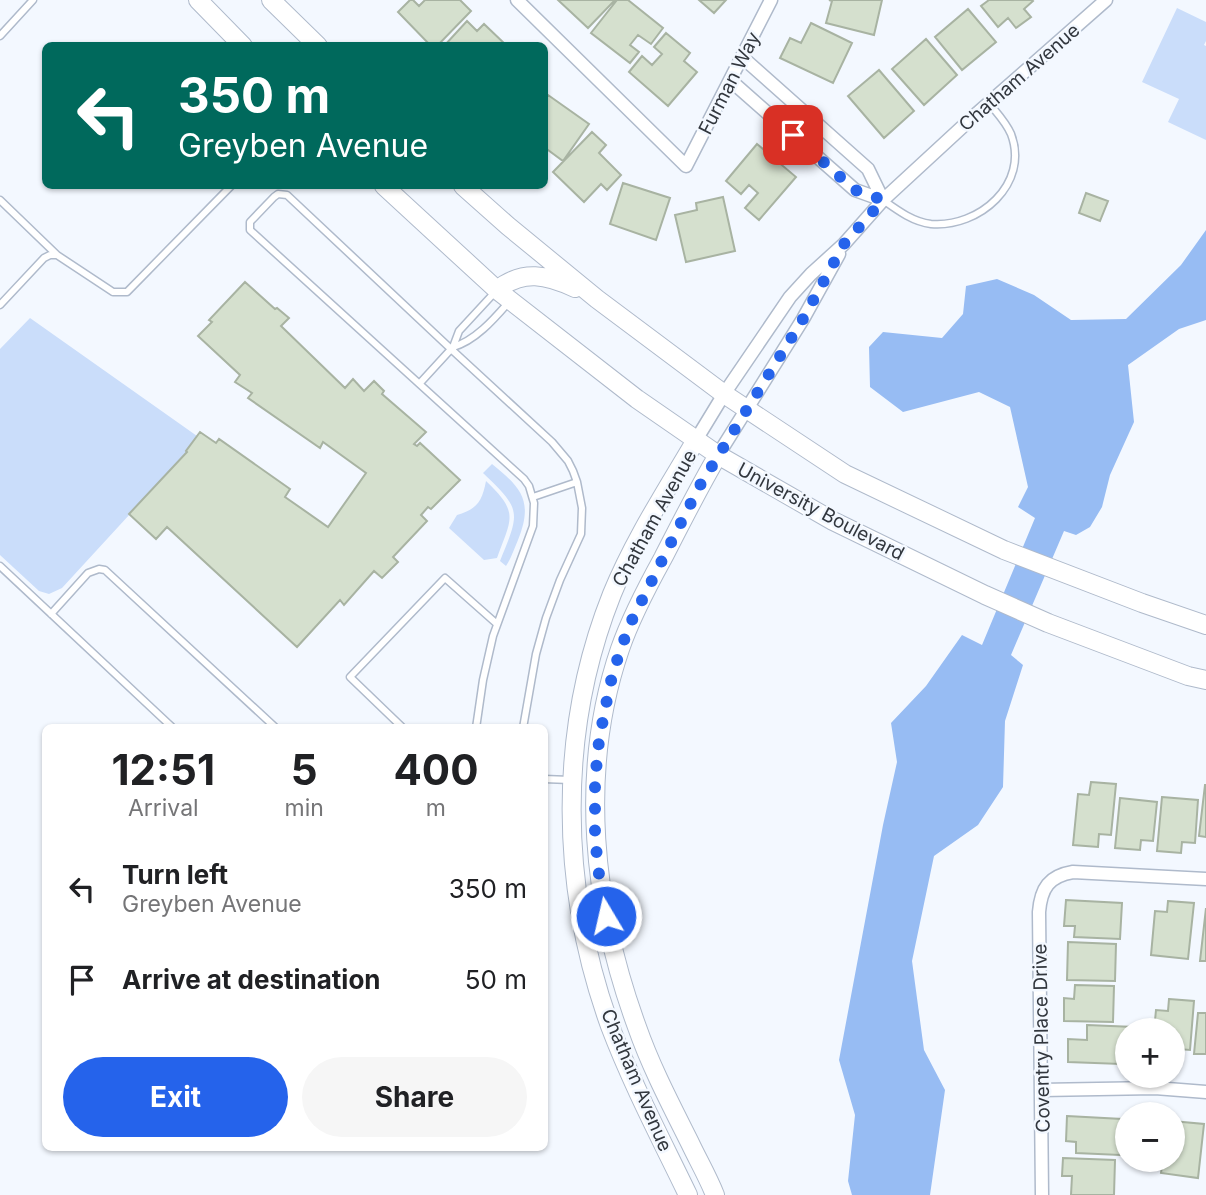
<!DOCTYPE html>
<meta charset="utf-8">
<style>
body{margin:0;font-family:Inter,sans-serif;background:#f6f6f6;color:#202124;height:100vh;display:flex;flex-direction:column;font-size:26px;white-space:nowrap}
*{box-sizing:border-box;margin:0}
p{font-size:23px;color:#757577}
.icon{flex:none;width:38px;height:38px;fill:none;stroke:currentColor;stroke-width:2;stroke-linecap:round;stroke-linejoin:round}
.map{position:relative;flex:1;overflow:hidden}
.drawer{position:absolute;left:42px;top:724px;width:506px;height:427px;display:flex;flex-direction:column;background:#fff;border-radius:10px;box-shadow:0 2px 5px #0004}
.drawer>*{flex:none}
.top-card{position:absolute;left:42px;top:42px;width:506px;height:147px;border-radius:10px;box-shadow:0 2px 5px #0004;background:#00695c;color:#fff;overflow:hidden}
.controls{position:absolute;left:1115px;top:1018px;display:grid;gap:14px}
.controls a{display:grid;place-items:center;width:70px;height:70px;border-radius:50%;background:#fff;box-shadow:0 2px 5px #0004;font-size:35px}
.pin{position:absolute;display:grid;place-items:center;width:60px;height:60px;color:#fff;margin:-30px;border-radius:14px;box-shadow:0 4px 10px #0006}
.me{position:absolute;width:77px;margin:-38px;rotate:351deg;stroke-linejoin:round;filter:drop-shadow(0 0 5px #0008)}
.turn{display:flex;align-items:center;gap:24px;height:147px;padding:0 21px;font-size:32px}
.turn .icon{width:91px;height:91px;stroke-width:2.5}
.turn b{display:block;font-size:49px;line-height:60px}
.eta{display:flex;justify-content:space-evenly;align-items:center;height:119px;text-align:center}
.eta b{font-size:42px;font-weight:700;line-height:49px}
.cta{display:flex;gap:14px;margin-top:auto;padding:14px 21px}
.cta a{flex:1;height:80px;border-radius:42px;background:#2563eb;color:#fff;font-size:28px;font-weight:700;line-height:80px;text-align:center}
.cta a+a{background:#f6f6f6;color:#202124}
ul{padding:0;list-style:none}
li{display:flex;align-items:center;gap:21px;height:91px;padding:0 21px}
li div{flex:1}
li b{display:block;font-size:26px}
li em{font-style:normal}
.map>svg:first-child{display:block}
</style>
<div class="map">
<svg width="1206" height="1195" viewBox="0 0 1206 1195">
<rect width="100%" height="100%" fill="#f3f8ff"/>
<!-- green -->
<path fill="#caddfa" d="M1177,8L1206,22V41L1204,45L1206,46V140L1168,122L1179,99L1142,82Z
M30,318L197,436L187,450V452L62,588L49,594L39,591L0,555V349Z
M492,464C523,489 533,502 518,540C514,549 511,559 506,566L500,561C520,512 522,510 483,473Z
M486,481C520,513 511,519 497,558L484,560L449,528L457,515C477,509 482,502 486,481Z"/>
<!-- water -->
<path fill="#97bcf3" d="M1206,230V320L1179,329L1128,365L1134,422L1110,475L1102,507L1090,527L1076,535L1064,531L1011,655L1023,665L1005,721L1003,787L978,825L934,856L912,961L924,1050L945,1090L930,1195H852L848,1181L855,1115L839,1060L883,825L897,762L891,723L926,686L962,635L982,645L1035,518L1018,507L1028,487L1010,407L979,392L903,412L870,387L869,347L883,332L942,338L963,314L966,286L997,279L1034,295L1071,320L1126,319L1181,265Z"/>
<!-- building -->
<path fill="#d5e0ce" stroke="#a8b3a2" stroke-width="2" d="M410,0H413L419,6L425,0H460L471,11L437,46H431L398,12Z
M558,0H615L588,28Z
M617,0H628L663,28L651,44L638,35L630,45L639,52L630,63L591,33Z
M699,0H726L714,13Z
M829,0H882L874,35L826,23L832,1Z
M989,0H1032L1033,1L1024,9L1031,17L1016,28L1008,18L998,27L981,6Z
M968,9L996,42L962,70L935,37Z
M467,21L477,31L484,24L507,46H444Z
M811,23L852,43L833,83L780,58L790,38L801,43Z
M666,33L690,53L684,61L697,72L668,106L629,72L642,56L652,65L662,54L654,47Z
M926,39L957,75L924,105L892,69Z
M879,70L914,111L884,138L848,96Z
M548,95L589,124L563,161L544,147V100Z
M592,132L606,145L599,153L621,175L607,190L601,184L584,202L553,172Z
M757,144L796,177L759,220L745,208L758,193L749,185L741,194L726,181Z
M623,183L670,198L656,240L610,224Z
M1086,193L1108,201L1100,221L1079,213Z
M723,197L735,251L686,262L675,215L697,210L696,203Z
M245,282L275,309L277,308L289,318L281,326L345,388L353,379L364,391L374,381L384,391L382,394L426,432L414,444L417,446L420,443L460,480L431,509L428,507L421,515L427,521L393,557L398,562L382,578L374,571L344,605L340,600L297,647L167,527L156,539L129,514L187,452L186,451L200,432L216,443L219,439L290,489L285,497L328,527L366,473L323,442L320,448L248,398L252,393L235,382L240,375L198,336L212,322L209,320Z
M1091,782L1116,784L1111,835L1099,834L1098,847L1073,845L1078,794L1089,795Z
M1205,785H1206V837L1199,836Z
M1162,797L1198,800L1195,843L1182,842L1181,853L1157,851Z
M1120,798L1157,802L1153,841L1141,840L1140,850L1115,848Z
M1066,900L1122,903L1120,939L1074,937L1075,926H1064Z
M1168,901L1194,903L1188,959L1151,955L1155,911L1167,912Z
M1206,908V961H1200Z
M1068,942L1116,944L1115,981L1067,980Z
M1075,985L1114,986L1113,1022L1064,1021V998L1074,999Z
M1169,999L1194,1001L1190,1050L1178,1049L1177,1065H1172V1031H1154L1156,1010L1168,1011Z
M1198,1013H1206V1054H1194Z
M1087,1025L1134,1027L1133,1031H1127V1050H1121V1064L1068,1062V1039L1087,1040Z
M1067,1116L1122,1119L1120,1155L1076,1153V1142L1066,1141Z
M1172,1121L1204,1124L1198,1178L1161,1173L1163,1160H1172Z
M1063,1158L1115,1160L1114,1195H1071L1072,1176H1062Z"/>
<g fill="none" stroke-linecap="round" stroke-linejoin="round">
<!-- lane casing -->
<g stroke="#afbacb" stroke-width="9">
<path id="lane" d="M0,36L33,0
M0,200L57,255
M883,200C897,210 913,222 931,224C979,228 1030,184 1011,134C1006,122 996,112 989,103
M0,305L44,258L50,255H57L113,292H127L231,186
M453,347C475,341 494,319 508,303
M420,383L453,347L459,331L496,291
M533,497L577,482
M0,566L173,728
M51,614L88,573L99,569L105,570L276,728
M403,728L350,677L445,578L497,624
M476,728L483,680L493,636L533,526L534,503L529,486L524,479L250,230V222L274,197L278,194L287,195L451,349L552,442L568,461L573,471L577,482L582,508L581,534L560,580L546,618L536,654L523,728
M544,779L570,780"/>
</g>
<!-- street casing -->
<g stroke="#afbacb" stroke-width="15">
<path id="street" d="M517,0L686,166L771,0
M742,57L868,169L883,200
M730,80L855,190L883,200
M696,440L724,394L790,297L811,274L844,244L883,200L973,117L1106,0
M718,455L803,319L839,254
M1041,1090L1155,1088L1206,1092
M1042,1195L1039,912C1041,888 1049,876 1073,872L1206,879"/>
</g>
<!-- secondary casing -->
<g stroke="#afbacb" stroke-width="20">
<path id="secondary" d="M198,0L243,46
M271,0L318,46
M384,186L497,290L637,399L718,455L833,521L985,595L1048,623L1188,676L1206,680
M463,186L508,226L597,299L724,394L845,474L1004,550L1142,603L1206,625
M497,290C523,269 547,275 575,288
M688,1195C661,1139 632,1084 610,1026C560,888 557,732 612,594C634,540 666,491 696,440
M715,1195C708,1177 698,1160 690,1143C671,1105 651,1067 637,1027C593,907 578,772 620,649C631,617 647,587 663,558C681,523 698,489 718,455"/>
</g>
<!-- lane -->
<use href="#lane" stroke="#fff" stroke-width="6"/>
<!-- street -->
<use href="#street" stroke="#fff" stroke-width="12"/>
<!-- secondary -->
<use href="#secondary" stroke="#fff" stroke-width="18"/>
</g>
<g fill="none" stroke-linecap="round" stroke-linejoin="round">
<!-- route -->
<path stroke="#2563eb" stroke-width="12" stroke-dasharray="0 21.6" d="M606,916L598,868L595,835V780L599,741L605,709L613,672L629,626L699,487L803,319L844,244L883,200L855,190L793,135"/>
</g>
<g text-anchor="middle" stroke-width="5" stroke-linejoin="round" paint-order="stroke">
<!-- street labels -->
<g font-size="19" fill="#32373e" stroke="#f3f8ff">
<text transform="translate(1019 77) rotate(-41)" y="7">Chatham Avenue</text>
<text transform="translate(729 83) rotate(-63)" y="7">Furman Way</text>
<text transform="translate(821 511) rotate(28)" y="7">University Boulevard</text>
<text transform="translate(654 518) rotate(-61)" y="7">Chatham Avenue</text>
<text transform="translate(1041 1038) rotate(-91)" y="7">Coventry Place Drive</text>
<text transform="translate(637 1080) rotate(67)" y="7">Chatham Avenue</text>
</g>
</g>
</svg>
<div class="controls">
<a>+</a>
<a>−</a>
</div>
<div class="pin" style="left:793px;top:135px;background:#d93025"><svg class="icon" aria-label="arrive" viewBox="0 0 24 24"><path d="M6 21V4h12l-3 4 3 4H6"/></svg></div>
<svg class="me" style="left:606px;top:916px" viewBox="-20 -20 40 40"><circle r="17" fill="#2563eb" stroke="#fff" stroke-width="3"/><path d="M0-11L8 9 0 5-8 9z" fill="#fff"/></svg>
<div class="top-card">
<div class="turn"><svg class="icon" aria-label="left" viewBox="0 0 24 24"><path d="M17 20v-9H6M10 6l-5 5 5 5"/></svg><div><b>350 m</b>Greyben Avenue</div></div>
</div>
<section class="drawer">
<div class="eta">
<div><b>12:51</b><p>Arrival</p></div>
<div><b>5</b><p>min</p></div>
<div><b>400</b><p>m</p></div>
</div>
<ul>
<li><svg class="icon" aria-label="left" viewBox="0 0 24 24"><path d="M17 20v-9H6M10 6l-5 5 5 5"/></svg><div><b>Turn left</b><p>Greyben Avenue</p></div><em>350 m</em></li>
<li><svg class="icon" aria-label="arrive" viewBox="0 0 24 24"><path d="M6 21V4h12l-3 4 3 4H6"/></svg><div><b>Arrive at destination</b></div><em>50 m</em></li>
</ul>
<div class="cta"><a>Exit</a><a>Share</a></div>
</section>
</div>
